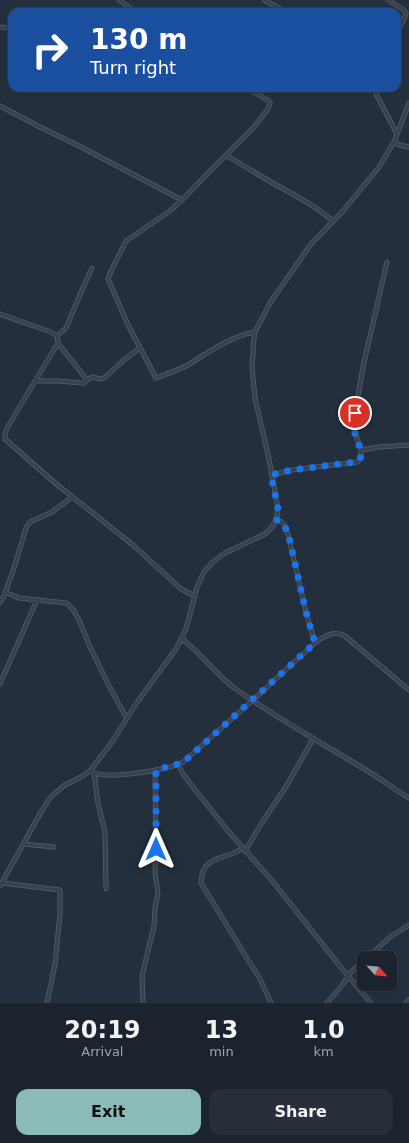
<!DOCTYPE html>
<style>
body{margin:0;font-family:"DejaVu Sans",sans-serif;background:#282f3a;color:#f1f3f6;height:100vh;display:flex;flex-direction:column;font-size:15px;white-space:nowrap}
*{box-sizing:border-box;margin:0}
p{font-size:13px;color:#a0a4aa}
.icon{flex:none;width:22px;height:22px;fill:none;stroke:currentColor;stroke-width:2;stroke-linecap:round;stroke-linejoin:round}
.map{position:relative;height:1003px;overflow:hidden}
.details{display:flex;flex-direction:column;background:#1b232e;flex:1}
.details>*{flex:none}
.banner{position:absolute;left:8px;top:8px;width:393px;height:84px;border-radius:12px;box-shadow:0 1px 3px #0004,0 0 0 1px #39404a;background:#1a4fa0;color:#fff;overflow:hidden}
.needle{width:26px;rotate:117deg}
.tools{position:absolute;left:357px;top:951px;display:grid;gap:8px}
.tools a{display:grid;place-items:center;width:40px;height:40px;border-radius:8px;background:#1b232e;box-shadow:0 1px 3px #0004,0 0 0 1px #39404a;font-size:20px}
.pin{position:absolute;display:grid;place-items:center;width:34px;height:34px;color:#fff;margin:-17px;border:2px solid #fff;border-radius:50%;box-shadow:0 1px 4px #0007}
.me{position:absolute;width:44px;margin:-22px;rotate:0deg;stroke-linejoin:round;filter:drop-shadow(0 0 3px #0008)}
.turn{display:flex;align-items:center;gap:14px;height:84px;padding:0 16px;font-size:18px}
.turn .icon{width:52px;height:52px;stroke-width:2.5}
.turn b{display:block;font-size:28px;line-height:34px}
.eta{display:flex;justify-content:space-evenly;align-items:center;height:68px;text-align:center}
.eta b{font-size:24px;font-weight:700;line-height:28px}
.button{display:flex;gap:8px;margin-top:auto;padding:8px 16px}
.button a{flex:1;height:46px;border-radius:12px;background:#8bbbb9;color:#111;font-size:16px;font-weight:700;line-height:46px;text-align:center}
.button a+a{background:#282f3a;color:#f1f3f6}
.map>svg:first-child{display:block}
</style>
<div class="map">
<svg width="409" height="1003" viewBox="0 0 409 1003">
<rect width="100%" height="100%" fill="#242f3e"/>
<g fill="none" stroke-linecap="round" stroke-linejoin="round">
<!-- street casing -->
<g stroke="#565f6c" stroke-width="5">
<path id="street" d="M119,0L136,12
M264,0L286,12
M388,0L404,10L406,13L404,20L397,31
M0,27L12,28
M248,88L270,102V104L268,109L254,127L219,162L182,200L170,211L126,241L111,271L108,279L129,327L156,378C166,374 178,370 188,365C207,353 233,335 255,332
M373,88L397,134
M0,106L38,126L81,147L182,200
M394,142L400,145L409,147
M226,155C242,165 259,175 276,185C296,196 316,206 333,221
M0,314L51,332L57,336L58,343L7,428L5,435V439L55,483L133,545L181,589L195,596
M57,336L66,328L85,283L92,268
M58,343L87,380L92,377L101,379L104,378L124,360L140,348
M35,381H58L82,383H84L87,380
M361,450L354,430V419L363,367L387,262
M271,475L292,470L357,462L361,458V450L379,447L409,445
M277,519L284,524L287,530L306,612L315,643
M5,592L19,598L66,603C79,611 84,636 91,649C103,673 113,696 127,718
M0,602L4,596L14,568L26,528L30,522L52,512L72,497
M182,639C202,653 216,676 237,690C279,719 323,744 366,770C381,779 394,789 409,798
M0,684L37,600
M178,764L183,774L200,796L229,832L274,883L339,965L371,1003
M90,771C104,781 167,770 183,762L253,700L315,643C324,636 334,630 345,636L409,690
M94,773L98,803L105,832L106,889
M23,844L54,847
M243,848C226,860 201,855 201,883L248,960L259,977L271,1003
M245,851L263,821L287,785L313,739
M2,883L60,890V914L55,964L47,1003
M0,886L41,812L50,798L55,793L65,785L81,777L90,771L112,742L138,701L176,649L186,629L197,587L204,572L213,562L225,553L265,534C275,526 279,516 277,503L269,459L255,398L252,367L254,338L255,332L270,303L311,244L343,211L379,167L394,142L409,103
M367,958L390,937L409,925
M143,1003L142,976L154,926L155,909L158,893L155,873L156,849L155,770
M327,1003L343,984L351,972L364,961
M406,1003L409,1000"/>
</g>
<!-- street -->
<use href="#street" stroke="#38414e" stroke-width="3.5"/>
</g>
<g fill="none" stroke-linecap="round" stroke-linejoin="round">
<!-- route -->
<path stroke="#1a73e8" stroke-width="7" stroke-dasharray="0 12.6" d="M156,849V770L178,764L188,758L315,643L306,612L289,537L284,524L277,520L278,509L271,475L292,470L356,462C368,457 355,439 354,429C353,424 354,418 355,413"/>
</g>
</svg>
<div class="tools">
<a><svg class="needle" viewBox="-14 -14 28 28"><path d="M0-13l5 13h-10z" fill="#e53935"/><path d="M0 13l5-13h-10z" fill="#a0a4aa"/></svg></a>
</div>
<div class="pin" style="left:355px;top:413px;background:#d93025"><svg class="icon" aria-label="arrive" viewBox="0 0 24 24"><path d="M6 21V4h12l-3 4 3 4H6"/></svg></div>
<svg class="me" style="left:156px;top:849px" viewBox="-20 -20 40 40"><path d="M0-17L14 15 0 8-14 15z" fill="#1a73e8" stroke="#fff" stroke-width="4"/></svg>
<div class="banner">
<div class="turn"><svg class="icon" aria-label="right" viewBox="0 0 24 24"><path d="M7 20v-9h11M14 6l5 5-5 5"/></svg><div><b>130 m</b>Turn right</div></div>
</div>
</div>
<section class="details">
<div class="eta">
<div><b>20:19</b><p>Arrival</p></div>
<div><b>13</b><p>min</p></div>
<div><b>1.0</b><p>km</p></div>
</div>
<div class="button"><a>Exit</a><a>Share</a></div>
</section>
